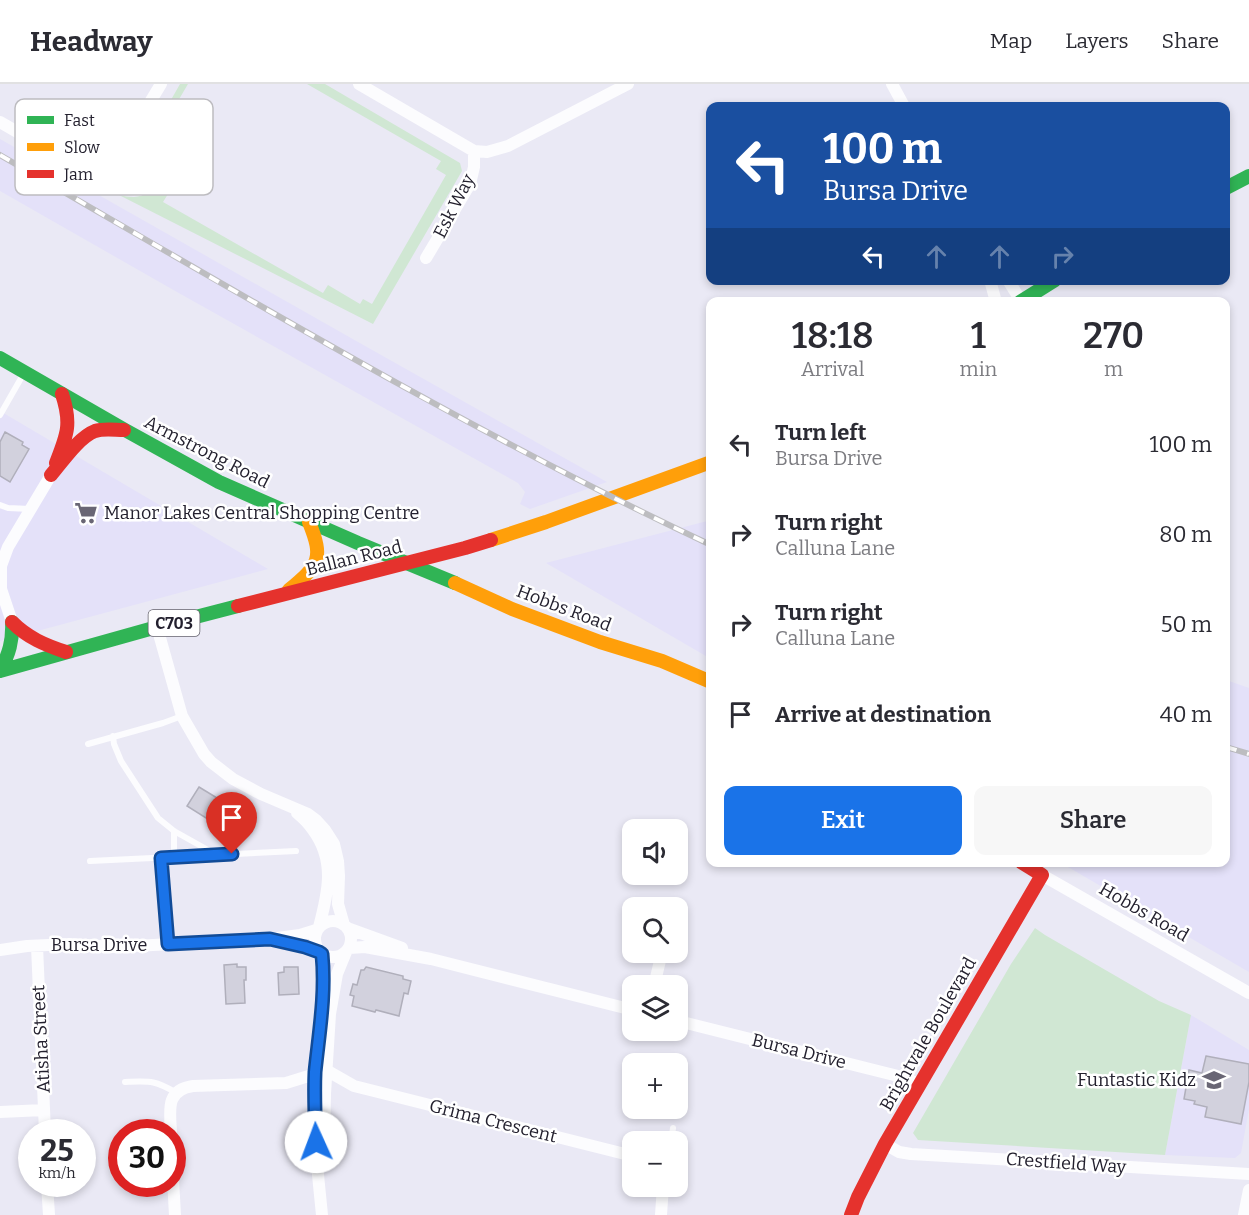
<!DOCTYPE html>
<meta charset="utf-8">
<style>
body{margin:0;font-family:Bitter,serif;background:#f7f7f7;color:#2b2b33;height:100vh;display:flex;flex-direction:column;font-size:22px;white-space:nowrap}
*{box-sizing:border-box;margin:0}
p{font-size:20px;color:#7c7c81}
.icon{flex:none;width:33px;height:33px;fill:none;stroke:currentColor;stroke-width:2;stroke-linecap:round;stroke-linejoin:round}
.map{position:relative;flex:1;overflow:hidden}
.side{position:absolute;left:706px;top:213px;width:524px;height:570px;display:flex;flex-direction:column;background:#fff;border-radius:12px;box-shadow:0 3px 9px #0003}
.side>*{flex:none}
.guide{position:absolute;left:706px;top:18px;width:524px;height:183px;border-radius:12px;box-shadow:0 3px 9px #0003;background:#1a4fa0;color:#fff;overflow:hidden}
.buttons{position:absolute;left:622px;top:735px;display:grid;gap:12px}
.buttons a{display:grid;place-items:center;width:66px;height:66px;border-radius:12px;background:#fff;box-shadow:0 3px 9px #0003;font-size:30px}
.speed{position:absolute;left:18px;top:1035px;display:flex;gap:12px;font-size:30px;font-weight:700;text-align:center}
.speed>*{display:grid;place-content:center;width:78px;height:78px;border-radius:50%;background:#fff;box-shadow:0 3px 9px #0003;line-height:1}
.speed small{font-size:15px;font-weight:400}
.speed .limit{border:9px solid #d22;background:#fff;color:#111}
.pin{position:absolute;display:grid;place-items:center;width:51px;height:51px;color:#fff;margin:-62px -26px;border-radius:50% 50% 50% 0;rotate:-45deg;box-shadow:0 0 6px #0007}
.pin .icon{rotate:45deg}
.me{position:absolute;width:66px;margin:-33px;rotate:358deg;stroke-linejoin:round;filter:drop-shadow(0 0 4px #0008)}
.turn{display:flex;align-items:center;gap:21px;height:126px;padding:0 18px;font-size:27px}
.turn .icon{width:78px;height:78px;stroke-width:2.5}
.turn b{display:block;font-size:42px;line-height:51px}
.lanes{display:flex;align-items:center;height:57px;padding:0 18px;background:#0003;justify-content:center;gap:30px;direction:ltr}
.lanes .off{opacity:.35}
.eta{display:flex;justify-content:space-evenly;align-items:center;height:102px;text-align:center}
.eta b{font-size:36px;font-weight:600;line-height:42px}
.button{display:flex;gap:12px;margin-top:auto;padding:12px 18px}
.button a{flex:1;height:69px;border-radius:12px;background:#1a73e8;color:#fff;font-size:24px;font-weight:600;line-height:69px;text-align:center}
.button a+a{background:#f7f7f7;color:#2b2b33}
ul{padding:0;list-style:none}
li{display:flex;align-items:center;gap:18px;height:90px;padding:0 18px}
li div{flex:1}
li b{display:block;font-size:22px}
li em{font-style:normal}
header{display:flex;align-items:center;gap:36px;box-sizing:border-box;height:84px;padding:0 30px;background:#fff;border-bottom:2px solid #e1e1e2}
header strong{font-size:28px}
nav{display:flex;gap:33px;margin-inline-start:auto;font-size:21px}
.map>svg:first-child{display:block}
</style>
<header>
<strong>Headway</strong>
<nav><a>Map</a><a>Layers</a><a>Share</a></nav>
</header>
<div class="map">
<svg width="1249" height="1131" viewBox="0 0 1249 1131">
<rect width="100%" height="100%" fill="#eae9f5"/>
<!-- built -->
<path fill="#e4e1f9" d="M0,55L358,258L607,398L530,425L520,420L525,408L518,399L177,208L0,107Z
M0,327L268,485L0,557Z
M711,436V575L546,479Z
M1226,596L1249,604V888L1061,779L1226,778Z
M1191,931L1249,966V1025L1241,1069L1235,1074L1165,1071Z"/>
<!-- green -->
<path fill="#d0e7d3" d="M180,0H188L155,56L150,63V67L146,73L153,77C148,86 140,89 130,88Z
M307,0H325L460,79L462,87L373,240L119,111C124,112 129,113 134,113C148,112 154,103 168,110L163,118L323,209L328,201L360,220L363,215L372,220L446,91L436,85L441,77Z
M1035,844L1045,851L1159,917L1191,931L1165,1071L918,1056L913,1049L1011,880Z"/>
<!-- building -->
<path fill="#d2d1dd" stroke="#b0afbb" stroke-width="1.5" d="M5,348L23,358L22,361L29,365L10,398L0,392V358Z
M199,703L245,731L233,751L187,722Z
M237,880V883H246V896H244L245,919L226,920L224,881Z
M284,883H298L299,910L279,911L278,889L284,888Z
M366,883L403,892V895L411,897L408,910L404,909L399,932L376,926L375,928L352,922L354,912L350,911L353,900L357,901L361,886H364Z
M1206,972L1249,980V998L1241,1040L1205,1033L1207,1023L1194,1020L1195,1017L1184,1015L1189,986L1202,989Z"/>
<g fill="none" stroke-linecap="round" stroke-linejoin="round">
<!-- lane -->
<path stroke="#fcfcfe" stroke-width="6" d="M0,331L24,289
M0,421L8,424L30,425
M113,652L114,660L121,677L158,734L174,747L208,766L210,771
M88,660L163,639L182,632
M174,773V747
M161,774L168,860
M90,777L296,767
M125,998C151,997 154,996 177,1009
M671,1058L673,1044"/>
<!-- street -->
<path stroke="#fcfcfe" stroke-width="12" d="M359,0L474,67L487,68L508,62L628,0
M892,0L904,22
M0,38L71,79L123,105L139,106L147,103L156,96
M103,96L161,0
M426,174L470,100L474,83V67
M990,196L996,218
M1008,196L1021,217
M12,538L1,505V482L8,463L51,391
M157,543L182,632L204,670L211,678L233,695L261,710L308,730L316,736L325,746L334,760L338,777L339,792L338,820L344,841
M297,729C303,734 309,740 313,746C336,777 328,809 319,843
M1042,791L1249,909
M315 855a18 18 0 1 1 36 0a18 18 0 1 1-36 0Z
M347,844L402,864
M277,857L305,863L319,868
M37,862L45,1048
M349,864L365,863L431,875L633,926
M0,866L27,862L69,860L114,863L270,855L300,851L316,846
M322,870C327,916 316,962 314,1007C313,1049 318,1090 322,1131
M654,902L662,868
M678,937L902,993L919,1000
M326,986L354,1002L633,1072
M0,1028L44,1026
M171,1048C170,1027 165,1006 193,1002L286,999L315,990
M885,1060L899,1068L911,1070L1249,1090
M324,1065L325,1010L330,930L337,890L346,868
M172,1077L175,1131
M47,1100L49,1131
M661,1131L663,1102
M1244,1131L1249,1106"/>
<!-- fast -->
<path stroke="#30b455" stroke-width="14" d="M1226,104L1249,92
M1020,218L1055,196
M0,274L125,346L219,398L358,459L455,499
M0,587L157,543L238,522
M0,587C9,570 13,557 12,538"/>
<!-- slow -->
<path stroke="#ff9f0a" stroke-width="14" d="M491,456L546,438L711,378
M455,499L512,525L600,558L662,577L711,598
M289,506C319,481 324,475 309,438"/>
<!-- jam -->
<path stroke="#e5322d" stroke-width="14" d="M56,379C67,351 72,340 62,310
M51,391C62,378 79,353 95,347C104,344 115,346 124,346
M238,522L465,464L491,456
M12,538C28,554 45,561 66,568
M851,1131L858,1113L885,1060L1042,791L1021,778"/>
<!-- rail casing -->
<g stroke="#bdbdc0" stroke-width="6">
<path id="rail" d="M0,71C234,206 466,346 711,461
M1226,663L1249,670"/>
</g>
<!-- rail -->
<use href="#rail" stroke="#fff" stroke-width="4" stroke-dasharray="11" stroke-linecap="butt"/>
</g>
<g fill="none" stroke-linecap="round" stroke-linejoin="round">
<!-- route casing -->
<g stroke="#114b97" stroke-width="15">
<path id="route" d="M232,770L161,774L168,860L270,855L305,863L319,868L322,870C326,910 319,949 315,988C314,1011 315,1035 316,1058"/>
</g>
<!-- route -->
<use href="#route" stroke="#1a73e8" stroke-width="10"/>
</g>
<!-- icons -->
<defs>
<g id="supermarket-bare" transform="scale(1.8)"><path d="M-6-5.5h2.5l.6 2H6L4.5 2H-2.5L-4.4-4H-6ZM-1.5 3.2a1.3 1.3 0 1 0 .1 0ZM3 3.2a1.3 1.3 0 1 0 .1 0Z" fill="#696674" stroke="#fff" stroke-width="2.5" paint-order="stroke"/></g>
<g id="school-bare" transform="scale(1.8)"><path d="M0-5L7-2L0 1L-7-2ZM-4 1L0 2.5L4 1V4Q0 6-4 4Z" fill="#696674" stroke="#fff" stroke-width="2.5" paint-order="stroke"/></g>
</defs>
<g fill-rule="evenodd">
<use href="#supermarket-bare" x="86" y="429"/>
<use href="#school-bare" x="1214" y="996"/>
</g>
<g text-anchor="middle" stroke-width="5" stroke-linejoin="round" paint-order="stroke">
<!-- shield labels -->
<rect fill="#fff" stroke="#65636d" stroke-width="1.5" x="148.5" y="526" width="51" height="26" rx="4.5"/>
<g font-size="16" font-weight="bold" fill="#23202e">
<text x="174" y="545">C703</text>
</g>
<!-- street labels -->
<g font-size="18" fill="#23202e" stroke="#fff">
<text transform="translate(454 122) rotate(-63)" y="6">Esk Way</text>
<text transform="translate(207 368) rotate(27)" y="6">Armstrong Road</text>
<text transform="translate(354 474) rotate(-14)" y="6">Ballan Road</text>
<text transform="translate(564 524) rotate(21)" y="6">Hobbs Road</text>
<text transform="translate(1144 828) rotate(30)" y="6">Hobbs Road</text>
<text x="99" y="867">Bursa Drive</text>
<text transform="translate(928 950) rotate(-60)" y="6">Brightvale Boulevard</text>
<text transform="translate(41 955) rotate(-93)" y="6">Atisha Street</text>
<text transform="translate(799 967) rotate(14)" y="6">Bursa Drive</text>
<text transform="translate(493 1037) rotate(14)" y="6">Grima Crescent</text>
<text transform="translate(1066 1079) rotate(4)" y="6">Crestfield Way</text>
</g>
<!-- poi labels -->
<g font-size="18" fill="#23202e" stroke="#fff" text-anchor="start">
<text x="104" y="435">Manor Lakes Central Shopping Centre</text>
<text x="1196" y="1002" text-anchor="end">Funtastic Kidz</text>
</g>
</g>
<!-- legend -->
<rect x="15" y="15" width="198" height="96" rx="9" fill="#fff" stroke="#bdbcc0" stroke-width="1.5"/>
<rect x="27" y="32" width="27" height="8" fill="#30b455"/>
<rect x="27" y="59" width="27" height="8" fill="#ff9f0a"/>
<rect x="27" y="86" width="27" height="8" fill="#e5322d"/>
<g font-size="16" fill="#23202e">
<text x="64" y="42">Fast</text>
<text x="64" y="69">Slow</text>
<text x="64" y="96">Jam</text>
</g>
</svg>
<div class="buttons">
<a><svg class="icon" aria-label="sound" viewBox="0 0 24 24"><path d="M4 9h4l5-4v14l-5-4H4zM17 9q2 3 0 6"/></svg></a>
<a><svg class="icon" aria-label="search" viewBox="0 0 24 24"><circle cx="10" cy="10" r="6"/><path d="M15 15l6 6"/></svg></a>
<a><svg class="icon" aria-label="layers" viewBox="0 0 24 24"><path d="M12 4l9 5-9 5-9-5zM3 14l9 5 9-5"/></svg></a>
<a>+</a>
<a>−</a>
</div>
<div class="speed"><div>25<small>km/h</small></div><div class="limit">30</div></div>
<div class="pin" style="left:232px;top:770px;background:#d93025"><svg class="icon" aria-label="arrive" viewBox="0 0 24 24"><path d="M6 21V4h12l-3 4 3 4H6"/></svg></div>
<svg class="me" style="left:316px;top:1058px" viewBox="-20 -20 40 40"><circle r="19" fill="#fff"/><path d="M0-13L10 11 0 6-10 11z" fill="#1a73e8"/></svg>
<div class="guide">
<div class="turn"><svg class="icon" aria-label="left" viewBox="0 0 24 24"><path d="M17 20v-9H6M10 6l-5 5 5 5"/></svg><div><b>100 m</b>Bursa Drive</div></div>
<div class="lanes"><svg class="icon" aria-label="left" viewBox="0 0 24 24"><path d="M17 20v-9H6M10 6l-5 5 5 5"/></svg><svg class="icon off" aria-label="ahead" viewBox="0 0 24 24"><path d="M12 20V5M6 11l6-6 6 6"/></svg><svg class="icon off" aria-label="ahead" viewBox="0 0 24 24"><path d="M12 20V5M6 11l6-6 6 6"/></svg><svg class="icon off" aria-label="right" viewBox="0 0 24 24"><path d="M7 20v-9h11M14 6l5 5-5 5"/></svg></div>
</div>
<section class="side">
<div class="eta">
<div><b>18:18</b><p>Arrival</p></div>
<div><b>1</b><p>min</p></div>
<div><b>270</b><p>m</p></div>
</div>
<ul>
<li><svg class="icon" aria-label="left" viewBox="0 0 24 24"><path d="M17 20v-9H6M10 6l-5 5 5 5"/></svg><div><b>Turn left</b><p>Bursa Drive</p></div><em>100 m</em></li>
<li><svg class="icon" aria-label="right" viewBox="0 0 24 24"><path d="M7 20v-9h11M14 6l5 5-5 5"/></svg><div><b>Turn right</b><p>Calluna Lane</p></div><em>80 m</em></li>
<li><svg class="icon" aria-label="right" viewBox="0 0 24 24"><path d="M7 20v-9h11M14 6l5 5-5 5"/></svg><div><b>Turn right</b><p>Calluna Lane</p></div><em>50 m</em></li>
<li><svg class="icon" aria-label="arrive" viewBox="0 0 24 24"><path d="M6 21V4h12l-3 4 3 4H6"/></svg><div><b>Arrive at destination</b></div><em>40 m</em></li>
</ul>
<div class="button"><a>Exit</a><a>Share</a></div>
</section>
</div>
